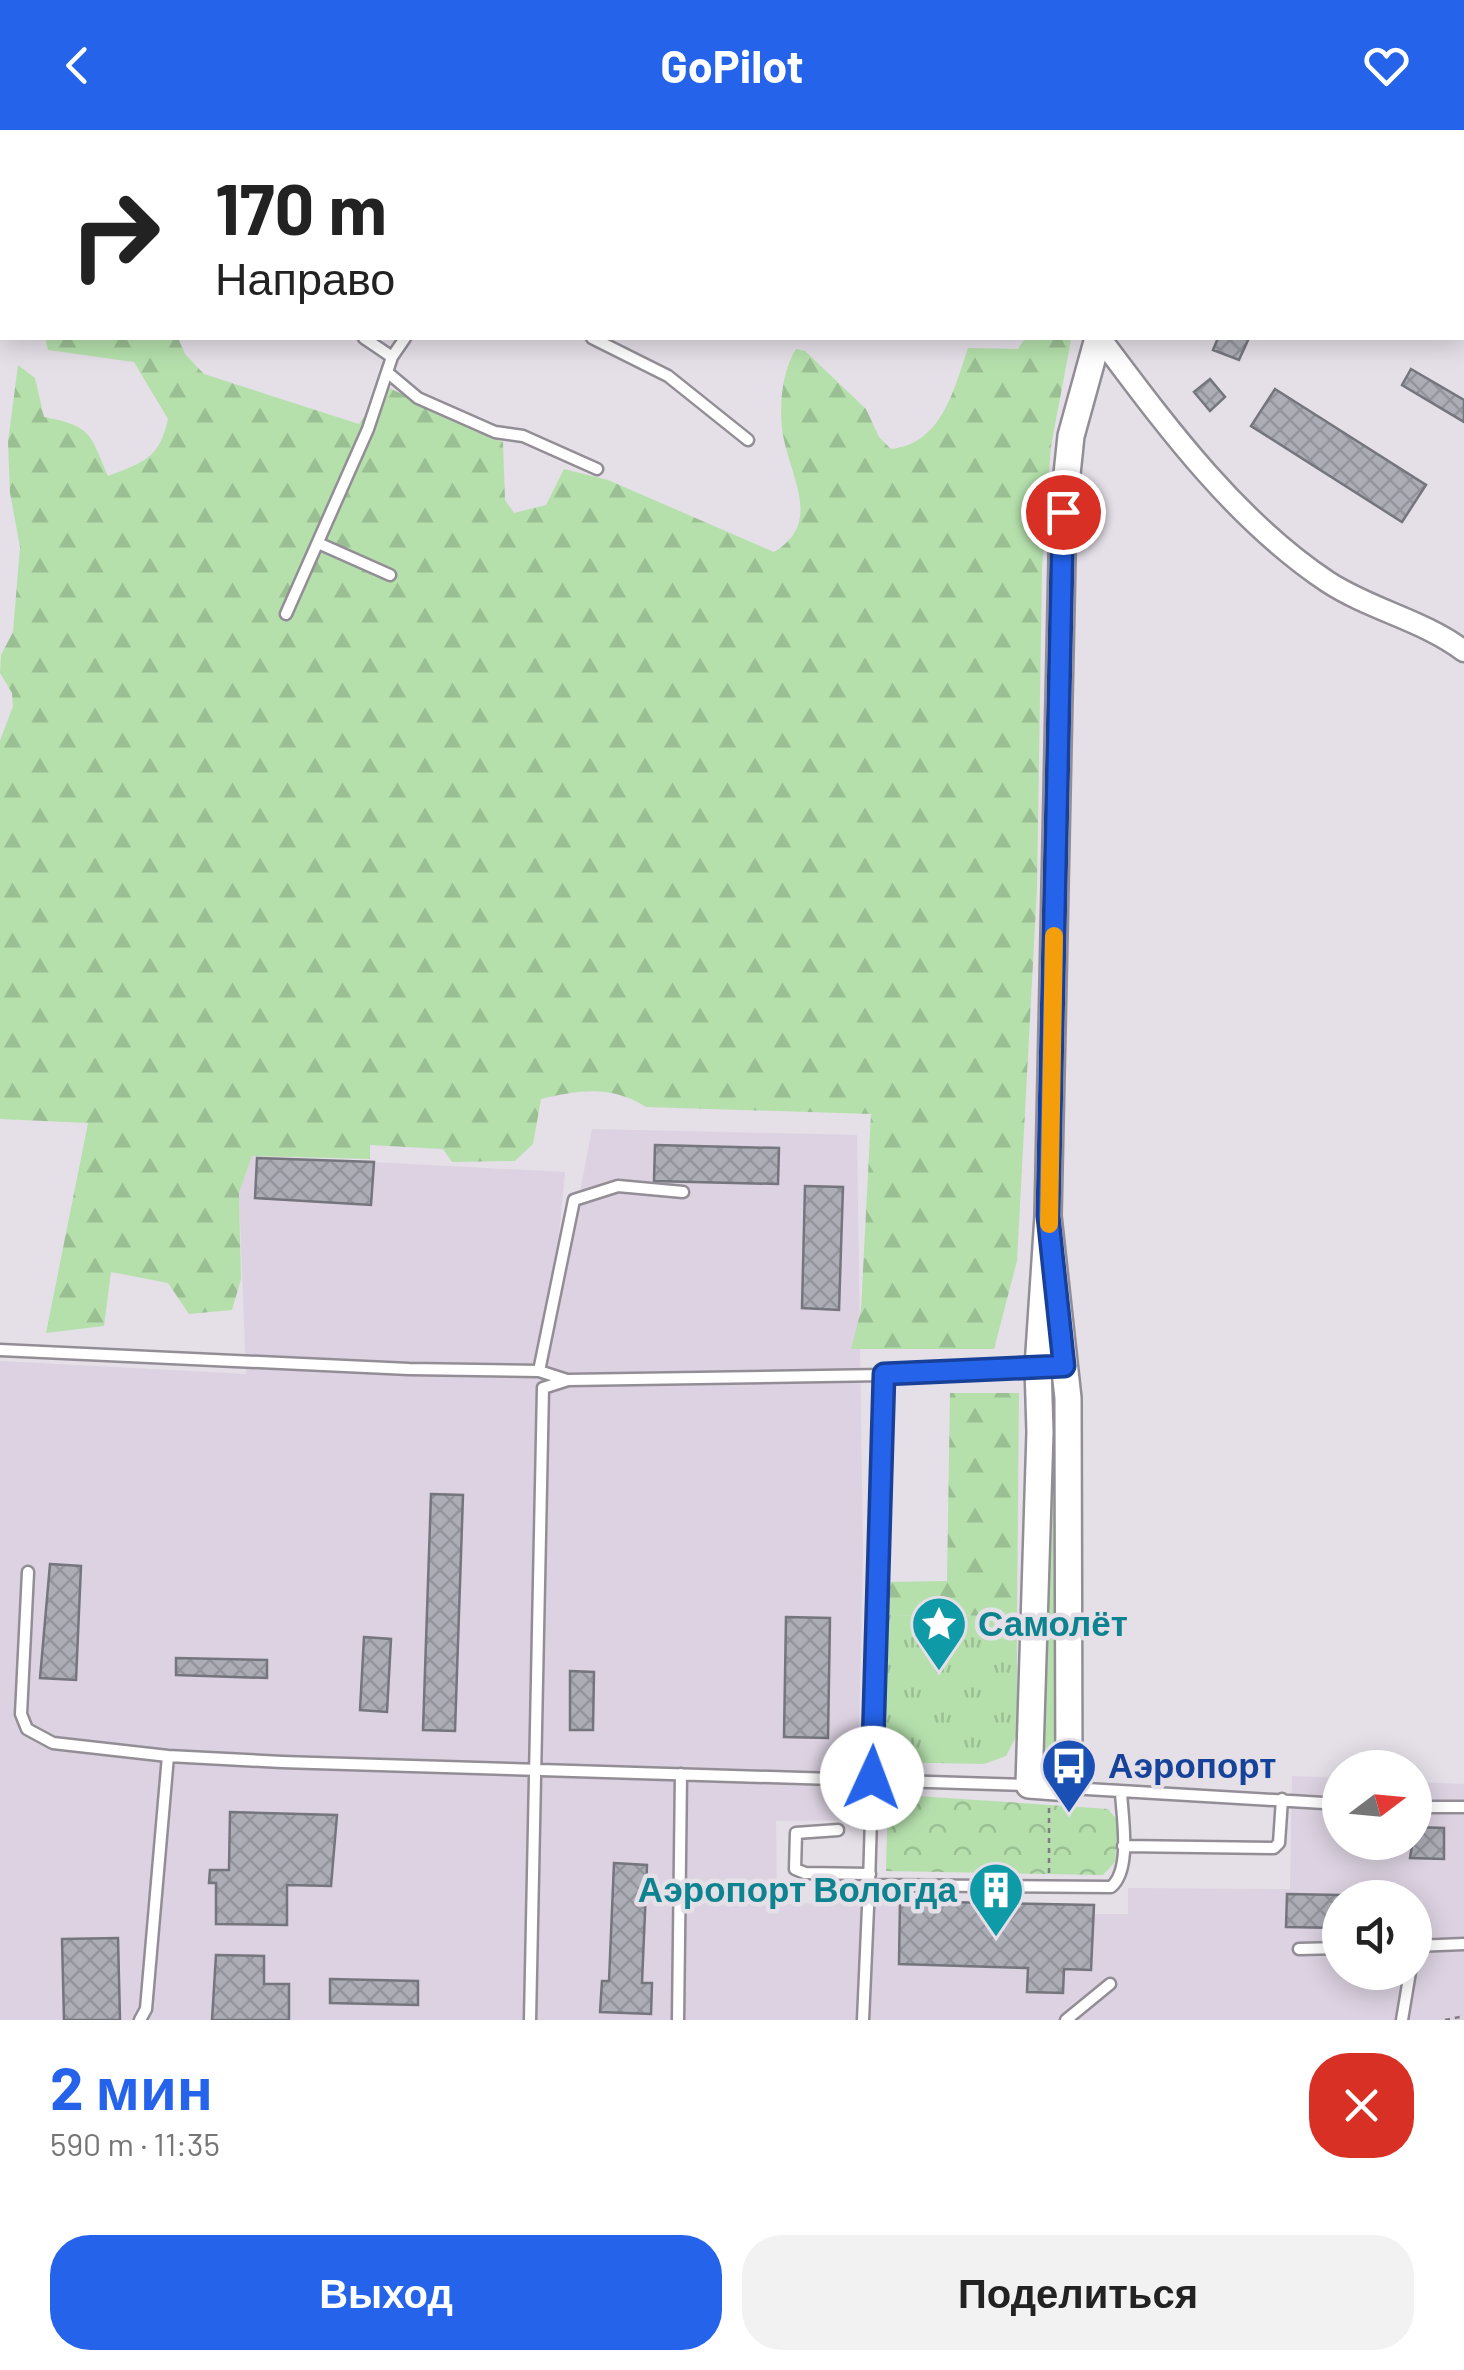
<!DOCTYPE html>
<html lang="ru">
<meta charset="utf-8">
<style>
body{margin:0;font-family:Barlow,sans-serif;background:#f2f2f2;color:#222;height:100vh;display:flex;flex-direction:column;font-size:38px;white-space:nowrap}
*{box-sizing:border-box;margin:0}
p{font-size:32px;color:#767676}
.icon{flex:none;width:55px;height:55px;fill:none;stroke:currentColor;stroke-width:2;stroke-linecap:round;stroke-linejoin:round}
.map{position:relative;height:1890px;overflow:hidden}
.drawer{display:flex;flex-direction:column;background:#fff;flex:1}
.drawer>*{flex:none}
.banner{position:absolute;left:0px;top:0px;width:1465px;height:210px;box-shadow:0 5px 25px #0003;background:#fff;color:#222;overflow:hidden}
.needle{width:65px;rotate:74deg}
.buttons{position:absolute;left:1322px;top:1620px;display:grid;gap:20px}
.buttons a{display:grid;place-items:center;width:110px;height:110px;border-radius:50%;background:#fff;box-shadow:0 5px 25px #0003;font-size:50px}
.pin{position:absolute;display:grid;place-items:center;width:85px;height:85px;color:#fff;margin:-42px;border:5px solid #fff;border-radius:50%;box-shadow:0 2px 10px #0007}
.me{position:absolute;width:110px;margin:-55px;rotate:2deg;stroke-linejoin:round;filter:drop-shadow(0 0 8px #0008)}
.turn{display:flex;align-items:center;gap:35px;height:210px;padding:0 50px;font-size:45px}
.turn .icon{width:130px;height:130px;stroke-width:2.5}
.turn b{display:block;font-size:70px;line-height:85px}
.round{display:grid;place-items:center;flex:none;width:105px;height:105px;border-radius:40px;background:#f2f2f2}
.overview{display:flex;align-items:center;justify-content:space-between;height:170px;padding:0 50px}
h1{font-size:60px;font-weight:700;line-height:75px;color:#2563eb}
.primary-button{display:flex;gap:20px;margin-top:auto;padding:20px 50px}
.primary-button a{flex:1;height:115px;border-radius:40px;background:#2563eb;color:#fff;font-size:40px;font-weight:700;line-height:115px;text-align:center}
.primary-button a+a{background:#f2f2f2;color:#222}
header{display:flex;justify-content:space-between;align-items:center;height:130px;padding:0 50px;background:#2563eb;color:#fff;font-size:45px;font-weight:700}
.map>svg:first-child{display:block}
</style>
<header><svg class="icon" aria-label="back" viewBox="0 0 24 24"><path d="M15 5l-7 7 7 7"/></svg>GoPilot<svg class="icon" aria-label="heart" viewBox="0 0 24 24"><path d="M12 20l-8-8c-3-5 5-10 8-4 3-6 11-1 8 4z"/></svg></header>
<div class="map">
<svg width="1464" height="1890" viewBox="0 0 1464 1890">
<defs>
<pattern id="grass-tufts" width="24" height="20" patternUnits="userSpaceOnUse" patternTransform="scale(2.5)"><rect width="24" height="20" fill="#b5e0ac"/><path d="M3 7l-1-3M5 7V3M7 7l1-3M15 17l-1-3M17 17v-4M19 17l1-3" fill="none" stroke="#9abf93"/></pattern>
<pattern id="forest-firs" width="22" height="20" patternUnits="userSpaceOnUse" patternTransform="scale(2.5)"><rect width="22" height="20" fill="#b5e0ac"/><path d="M5 1l3.5 6h-7zM16 11l3.5 6h-7z" fill="#9abf93"/></pattern>
<pattern id="park-crowns" width="20" height="18" patternUnits="userSpaceOnUse" patternTransform="scale(2.5)"><rect width="20" height="18" fill="#b5e0ac"/><path d="M2 6a3 3 0 1 1 6 0M12 15a3 3 0 1 1 6 0" fill="none" stroke="#9abf93"/></pattern>
<pattern id="building-cross-hatch" width="8" height="8" patternUnits="userSpaceOnUse" patternTransform="scale(2.5)"><rect width="8" height="8" fill="#adadb7"/><path d="M0 0l8 8M0 8l8-8" fill="none" stroke="#94949c"/></pattern>
</defs>
<rect width="100%" height="100%" fill="#e5dfe8"/>
<!-- built -->
<path fill="#dcd2e1" fill-rule="evenodd" d="M592,999L857,1005L863,1424L857,1690L776,1691L777,1764L785,1774L900,1771L1094,1775V1784H1128V1758L1290,1759L1292,1646L1340,1648V1712H1415V1652L1464,1654V1890H0V1231L246,1244L239,1063L252,1026L565,1042L546,1241ZM1340,1768H1415V1842H1340Z"/>
<!-- grass -->
<path fill="url(#grass-tufts)" d="M1058,1268V1639L1053,1646H1045L1041,1638L1051,1269Z
M884,1485L1017,1486V1605L1006,1626L984,1634L878,1632Z"/>
<!-- forest -->
<path fill="url(#forest-firs)" d="M45,208H178L185,224L204,244L359,294L385,256L503,312L505,370L514,383L546,375L564,339L608,350L774,422C821,394 793,352 784,310C778,283 781,242 796,219L805,221L866,279L879,307L891,319C942,314 954,259 968,218L1018,219L1025,208L1071,210L1051,316L1042,439L1037,758L1017,1131L994,1219H851L861,1180L871,984L646,977C611,955 580,960 541,969L533,1014L515,1031L452,1032L443,1019L370,1015V1029L252,1026L239,1063L241,1149L232,1180L189,1184L168,1153L111,1142L104,1196L46,1203L88,993L0,989V611L13,576L12,563L0,543L1,525L13,502L20,417L10,363L8,312L18,235L35,248L44,287C91,296 90,303 108,346C144,332 159,329 168,289L134,232L48,220Z
M950,1263H1019L1017,1486L884,1485L885,1452L947,1451Z"/>
<!-- park -->
<path fill="url(#park-crowns)" d="M888,1664L1108,1679L1118,1691L1115,1732L1103,1745L886,1741Z"/>
<!-- building -->
<path fill="url(#building-cross-hatch)" stroke="#74757d" stroke-width="2.5" d="M1218,208H1249L1239,230L1213,220Z
M1411,239L1464,270V292L1402,255Z
M1210,249L1225,267L1210,281L1194,262Z
M1275,259L1426,355L1402,392L1251,296Z
M655,1015L779,1018L778,1054L654,1051Z
M257,1028L374,1032L371,1075L255,1068Z
M805,1056L843,1057L839,1180L802,1178Z
M431,1364L463,1365L455,1601L423,1600Z
M50,1434L81,1436L76,1550L40,1548Z
M786,1487L830,1488L828,1608L784,1607Z
M364,1507L391,1509L387,1582L360,1580Z
M176,1528L267,1530V1548L176,1545Z
M570,1541L594,1542L593,1600H570Z
M230,1682L337,1685L331,1756L287,1755V1795L216,1794V1753H209L210,1740H229Z
M1415,1697L1444,1698V1729L1410,1728Z
M614,1733L647,1735L642,1853H652L651,1884L600,1882L602,1851H609Z
M1287,1764L1340,1765V1798L1286,1797Z
M900,1771L1094,1775L1091,1840L1064,1839L1063,1863L1027,1862L1028,1838L899,1834Z
M118,1808L120,1890H64L62,1809Z
M216,1825L264,1826V1854H289V1890H212Z
M330,1849L418,1851V1875L330,1873Z"/>
<g fill="none" stroke-linecap="round" stroke-linejoin="round">
<!-- service casing -->
<g stroke="#938e96" stroke-width="15">
<path id="service" d="M667,0L670,2
M537,2L538,0
M752,2L757,0
M364,208L392,227
M592,208L668,246L748,310
M387,242L418,268L495,302L523,306L597,339
M318,413L390,445
M286,484L368,299L392,227L405,208
M0,1220L409,1239L539,1241L567,1250
M539,1241L574,1070L618,1056L683,1062
M884,1245L869,1755L1111,1757C1132,1740 1122,1686 1121,1662
M28,1442L21,1584L27,1599L53,1613L168,1626L282,1632L1027,1655
M1070,1658L1340,1674
M1415,1677H1464
M838,1700L796,1703L795,1739L805,1743L870,1744
M1123,1716L1274,1718L1279,1713L1282,1669
M1415,1816L1464,1814
M1299,1819L1340,1818
M140,1890L146,1879L168,1626
M530,1890L543,1258L568,1250L884,1245L1038,1237
M678,1890L681,1644
M863,1890L869,1755
M1066,1890L1110,1854
M1402,1890L1410,1842"/>
</g>
<!-- minor casing -->
<g stroke="#938e96" stroke-width="25">
<path id="minor" d="M795,0L798,2
M1100,208C1166,296 1235,390 1328,452C1371,480 1423,490 1464,521"/>
</g>
<!-- tertiary casing -->
<g stroke="#938e96" stroke-width="30">
<path id="tertiary" d="M1196,2L1198,0
M1048,1086L1068,1268L1069,1658L1029,1655L1040,1302L1038,1237L1048,1086L1063,382L1071,306L1098,208"/>
</g>
<!-- path -->
<path stroke="#807c82" stroke-width="2.5" stroke-dasharray="5 5" stroke-linecap="butt" d="M1049,1678V1745
M1445,1890L1464,1886"/>
<!-- service -->
<use href="#service" stroke="#fff" stroke-width="10"/>
<!-- minor -->
<use href="#minor" stroke="#fff" stroke-width="20"/>
<!-- tertiary -->
<use href="#tertiary" stroke="#fff" stroke-width="25"/>
</g>
<g fill="none" stroke-linecap="round" stroke-linejoin="round">
<!-- route casing -->
<g stroke="#184099" stroke-width="25">
<path id="route" d="M872,1648L884,1244L1064,1236L1048,1086L1063,382"/>
</g>
<!-- route -->
<use href="#route" stroke="#2563eb" stroke-width="18"/>
<!-- slow -->
<path stroke="#f59e0b" stroke-width="18" d="M1049,1094L1054,806"/>
</g>
<!-- icons -->
<defs>
<g id="sight-pin" transform="scale(2.875)"><path d="M0 17L-7.5 6A9.5 9.5 0 1 1 7.5 6Z" fill="#0f9aa8" stroke="#e5dfe8"/><path d="M0-6L1.8-2.2L6-1.7L2.9 1.2L3.7 5.4L0 3.3L-3.7 5.4L-2.9 1.2L-6-1.7L-1.8-2.2Z" fill="#fff"/></g>
<g id="bus-pin" transform="scale(2.875)"><path d="M0 17L-7.5 6A9.5 9.5 0 1 1 7.5 6Z" fill="#1a4fb4" stroke="#e5dfe8"/><path d="M-5-6H5V4H4V6H2V4H-2V6H-4V4H-5ZM-3.5-4V0h7V-4ZM-3.5 1.2v1.5H-2V1.2ZM2 1.2v1.5H3.5V1.2Z" fill="#fff"/></g>
<g id="building-pin" transform="scale(2.875)"><path d="M0 17L-7.5 6A9.5 9.5 0 1 1 7.5 6Z" fill="#0f9aa8" stroke="#e5dfe8"/><path d="M-4-6H4V6H1V3H-1V6H-4ZM-2.5-4.3h1.7v1.8h-1.7ZM.8-4.3h1.7v1.8H.8ZM-2.5-1h1.7V.8h-1.7ZM.8-1h1.7V.8H.8Z" fill="#fff"/></g>
</defs>
<g fill-rule="evenodd">
<use href="#sight-pin" x="939" y="1494"/>
<use href="#bus-pin" x="1069" y="1636"/>
<use href="#building-pin" x="996" y="1760"/>
</g>
<g text-anchor="middle" stroke-width="9" stroke-linejoin="round" paint-order="stroke">
<!-- culture labels -->
<g font-size="35" font-weight="bold" fill="#0d838f" stroke="#e5dfe8" text-anchor="start">
<text x="978" y="1506">Самолёт</text>
<text x="957" y="1772" text-anchor="end">Аэропорт Вологда</text>
</g>
<!-- transit labels -->
<g font-size="35" font-weight="bold" fill="#164399" stroke="#e5dfe8" text-anchor="start">
<text x="1108" y="1648">Аэропорт</text>
</g>
</g>
</svg>
<div class="buttons">
<a><svg class="needle" viewBox="-14 -14 28 28"><path d="M0-13l5 13h-10z" fill="#e53935"/><path d="M0 13l5-13h-10z" fill="#767676"/></svg></a>
<a><svg class="icon" aria-label="sound" viewBox="0 0 24 24"><path d="M4 9h4l5-4v14l-5-4H4zM17 9q2 3 0 6"/></svg></a>
</div>
<div class="pin" style="left:1063px;top:382px;background:#d93025"><svg class="icon" aria-label="arrive" viewBox="0 0 24 24"><path d="M6 21V4h12l-3 4 3 4H6"/></svg></div>
<svg class="me" style="left:872px;top:1648px" viewBox="-20 -20 40 40"><circle r="19" fill="#fff"/><path d="M0-13L10 11 0 6-10 11z" fill="#2563eb"/></svg>
<div class="banner">
<div class="turn"><svg class="icon" aria-label="right" viewBox="0 0 24 24"><path d="M7 20v-9h11M14 6l5 5-5 5"/></svg><div><b>170 m</b>Направо</div></div>
</div>
</div>
<section class="drawer">
<div class="overview"><div><h1>2 мин</h1><p>590 m · 11:35</p></div><a class="round" style="background:#d93025;color:#fff"><svg class="icon" aria-label="close" viewBox="0 0 24 24"><path d="M6 6l12 12M18 6L6 18"/></svg></a></div>
<div class="primary-button"><a>Выход</a><a>Поделиться</a></div>
</section>
